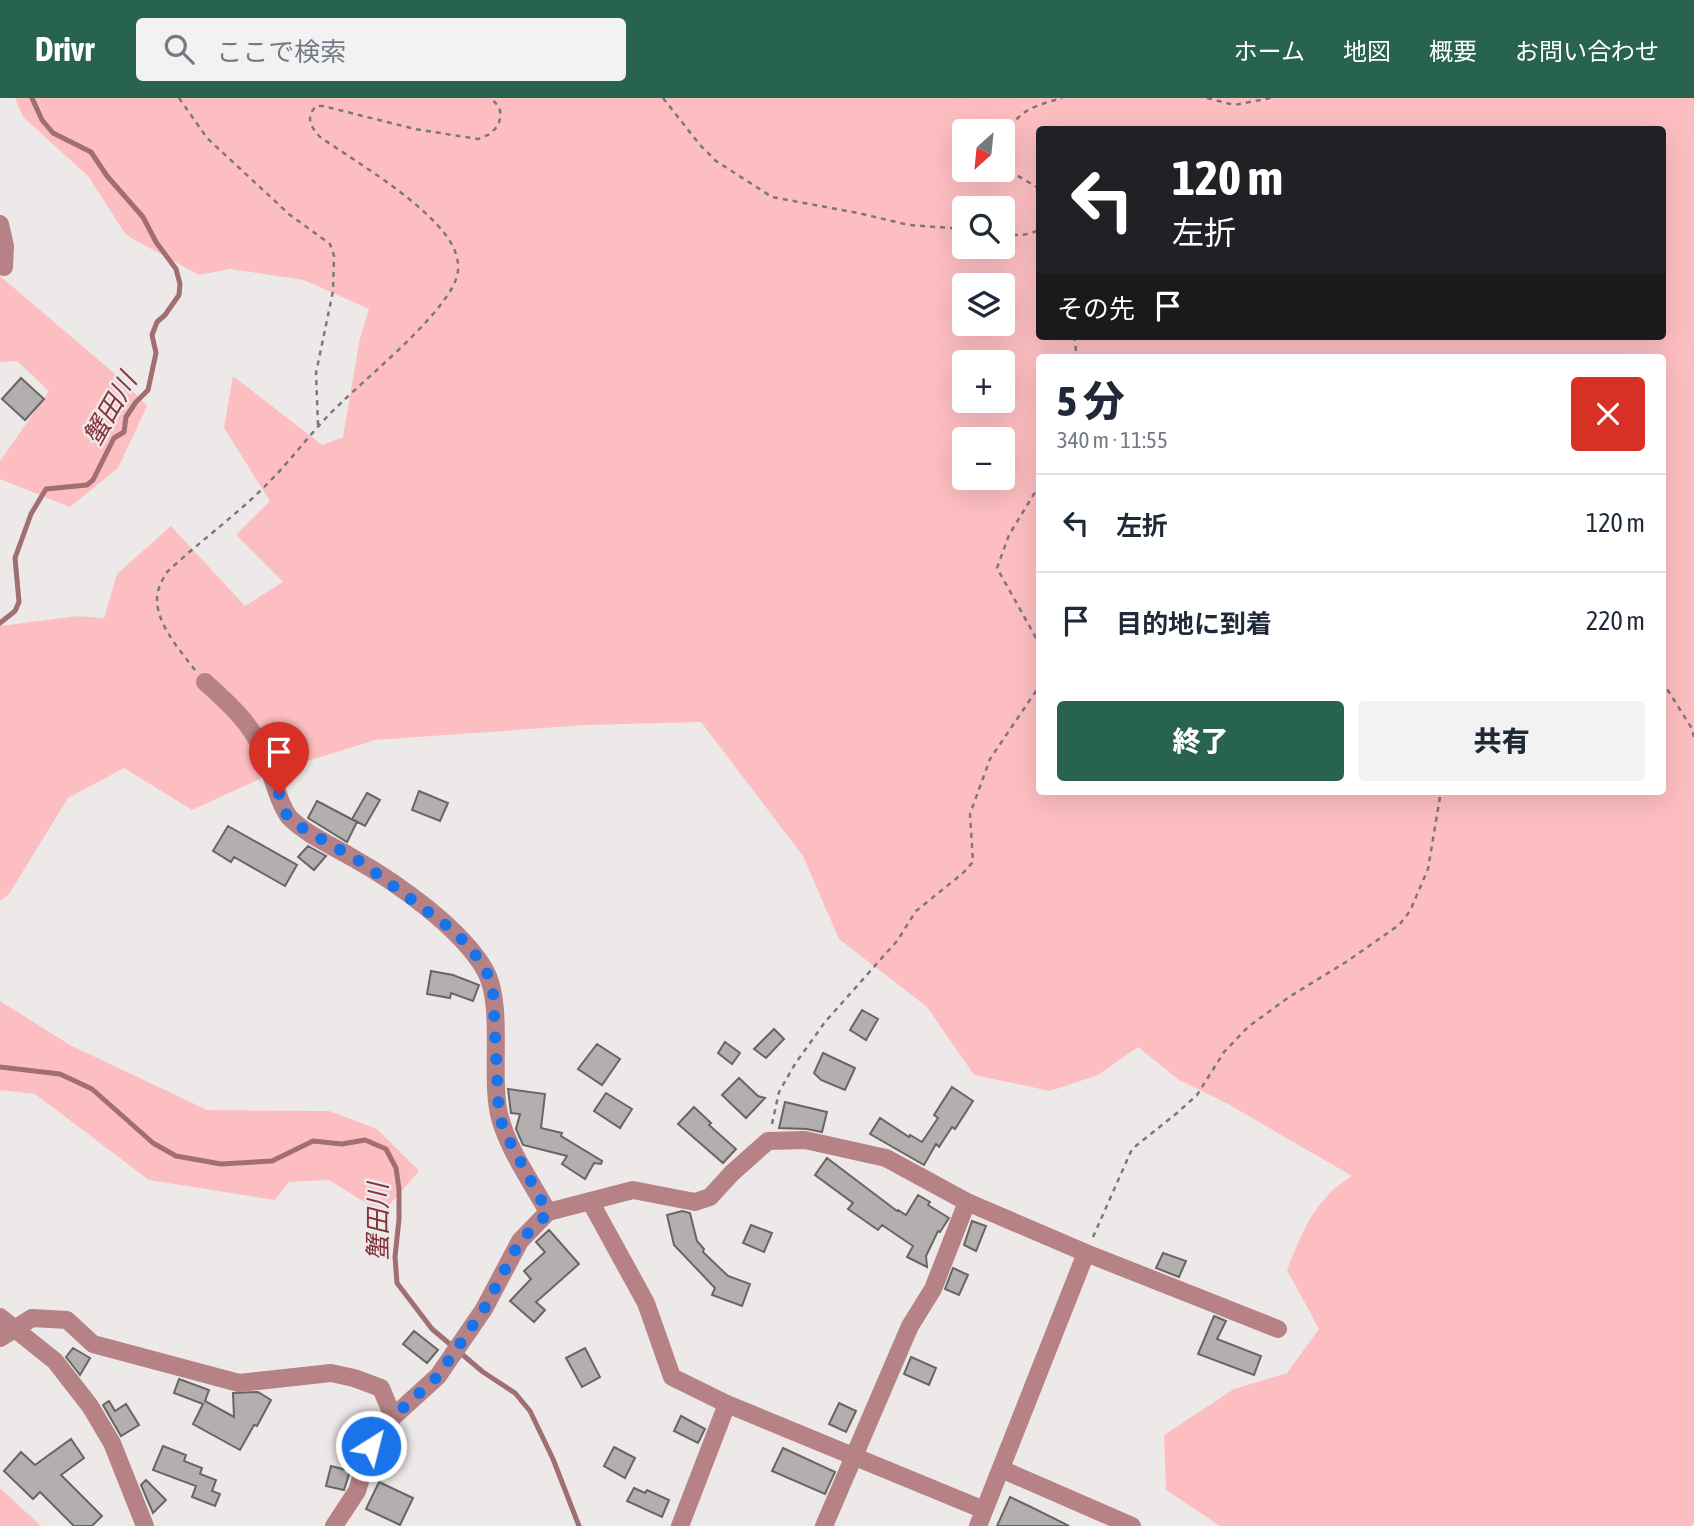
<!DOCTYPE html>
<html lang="ja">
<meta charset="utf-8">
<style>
body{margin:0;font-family:"Asap Condensed","Noto Sans JP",sans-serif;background:#f2f2f3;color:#1f2937;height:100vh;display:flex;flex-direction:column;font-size:26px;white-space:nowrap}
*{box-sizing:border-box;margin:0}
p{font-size:23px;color:#747a83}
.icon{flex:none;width:38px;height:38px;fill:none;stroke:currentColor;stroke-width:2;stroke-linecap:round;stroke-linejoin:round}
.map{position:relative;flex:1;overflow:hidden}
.sheet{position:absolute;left:1036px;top:256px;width:630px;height:441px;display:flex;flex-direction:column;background:#fff;border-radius:7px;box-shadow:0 7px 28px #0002}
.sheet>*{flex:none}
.hud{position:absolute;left:1036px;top:28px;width:630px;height:214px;border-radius:7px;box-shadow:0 7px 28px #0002;background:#202124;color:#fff;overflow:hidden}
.needle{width:46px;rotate:207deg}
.tools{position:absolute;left:952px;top:21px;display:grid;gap:14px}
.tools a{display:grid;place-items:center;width:63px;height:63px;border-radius:7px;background:#fff;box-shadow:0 7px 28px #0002;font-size:35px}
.pin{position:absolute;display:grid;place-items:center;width:60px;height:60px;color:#fff;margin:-72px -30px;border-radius:50% 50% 50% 0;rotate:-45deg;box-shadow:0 0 7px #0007}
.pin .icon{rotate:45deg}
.me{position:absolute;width:77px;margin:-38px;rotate:36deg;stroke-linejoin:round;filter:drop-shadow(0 0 5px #0008)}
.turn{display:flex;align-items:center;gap:24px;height:147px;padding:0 21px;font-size:32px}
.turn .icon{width:91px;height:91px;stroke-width:2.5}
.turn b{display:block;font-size:49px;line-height:60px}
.then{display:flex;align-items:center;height:66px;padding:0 21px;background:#0003;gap:14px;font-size:26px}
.round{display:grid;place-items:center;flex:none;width:74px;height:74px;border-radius:7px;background:#f2f2f3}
.summary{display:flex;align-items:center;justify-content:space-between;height:119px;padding:0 21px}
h1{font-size:42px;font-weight:800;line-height:52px}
.action{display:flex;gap:14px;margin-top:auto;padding:14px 21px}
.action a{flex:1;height:80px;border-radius:7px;background:#28634d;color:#fff;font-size:28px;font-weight:800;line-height:80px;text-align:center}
.action a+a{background:#f2f2f3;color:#1f2937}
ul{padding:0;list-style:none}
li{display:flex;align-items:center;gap:21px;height:98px;padding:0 21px;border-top:2px solid #e0e1e3}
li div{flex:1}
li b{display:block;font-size:26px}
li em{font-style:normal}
header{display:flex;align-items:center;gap:42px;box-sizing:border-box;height:98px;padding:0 35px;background:#28634d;color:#fff}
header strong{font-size:33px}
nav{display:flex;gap:38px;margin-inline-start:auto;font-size:24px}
.search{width:490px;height:63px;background:#f2f2f3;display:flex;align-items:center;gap:18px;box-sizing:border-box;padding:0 24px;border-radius:7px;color:#747a83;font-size:26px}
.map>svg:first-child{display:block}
</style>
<header>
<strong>Drivr</strong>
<div class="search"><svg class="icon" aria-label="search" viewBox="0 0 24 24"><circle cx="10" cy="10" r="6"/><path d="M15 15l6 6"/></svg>ここで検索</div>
<nav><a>ホーム</a><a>地図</a><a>概要</a><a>お問い合わせ</a></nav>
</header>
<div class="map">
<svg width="1694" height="1428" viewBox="0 0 1694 1428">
<rect width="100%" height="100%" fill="#eee9e9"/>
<!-- green -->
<path fill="#fdbec1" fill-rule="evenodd" d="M15,0H1694V1423L1692,1428H1220L1166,1392L1164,1337L1234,1291L1287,1275L1319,1231L1287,1172C1303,1133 1314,1101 1352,1078L1228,1006L1179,982L1138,949L1098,977L1050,993L974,977L927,909L839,841L803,758L701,624L587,627L375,642L282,671L192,712L124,670L68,700L9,796L0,803V528L78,518L104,520L117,476L171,428L245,508L283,484L236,437L270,403L224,330L233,278L322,347L343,339L360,240L369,211L304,182L230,171L199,177L126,137L88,78L23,19ZM1040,32H1662V238H1040ZM964,33H1003V72H964ZM964,110H1003V149H964ZM964,187H1003V226H964ZM1040,259H1662V693H1040ZM964,264H1003V303H964ZM964,341H1003V380H964Z
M0,178L121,281L147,308L118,370L70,409L0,381V363L49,293L17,263L0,264Z
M0,903L70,947L207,1012L329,1013L377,1031L419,1073L382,1115L329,1082L289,1084L275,1102L149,1082L35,996L0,992Z
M0,1390L41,1428H0Z"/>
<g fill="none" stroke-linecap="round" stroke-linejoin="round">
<!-- stream -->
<path stroke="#a16f72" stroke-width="5" d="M0,525L15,513L19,504L15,460L31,416L46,391L87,387L93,382L114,340L124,334L126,319L136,304L148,292L156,255L152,237L157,224L165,217L179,197L180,186L176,171L156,144L143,119L107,78L91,54L53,35L42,22L32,0
M0,969L60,976L92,991L153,1045L176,1058L221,1066L272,1063L313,1043L342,1046L365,1042L386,1051L396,1070L399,1091V1121L395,1159L397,1185L432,1231L483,1274L515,1295L530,1313L553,1361L579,1428"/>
</g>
<!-- building -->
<path fill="#b4afaf" stroke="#696565" stroke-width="2" d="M21,280L44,301L25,322L2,301Z
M419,693L448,705L440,723L412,712Z
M367,695L380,702L365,728L352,721Z
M317,703L357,724L347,744L308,720Z
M228,728L297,767L285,788L234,759L231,764L213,753Z
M308,748L326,758L314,772L298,759Z
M431,873L453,877L479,887L473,903L451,895L450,900L427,896Z
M862,912L878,921L866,942L850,932Z
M774,931L784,941L766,960L754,951Z
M725,944L740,955L732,966L718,955Z
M597,946L620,961L602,987L578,971Z
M823,955L855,970L845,992L821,982L814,975Z
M739,980L758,998L765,1000L746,1020L722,997Z
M952,989L973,1003L955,1031L952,1029L939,1049L936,1046L924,1067L870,1036L880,1020L909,1039L910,1037L922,1044L938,1020L934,1017Z
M508,991L545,996L541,1030L562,1035L561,1038L602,1063L601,1066L594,1065L585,1081L562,1066L567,1058L523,1047L516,1031L520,1016L511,1015Z
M606,995L632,1011L620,1030L594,1013Z
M785,1004L827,1014L822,1034L807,1031L779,1030Z
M694,1009L711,1025L709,1027L736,1051L723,1065L678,1026Z
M827,1060L897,1113L898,1112L906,1117L918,1097L930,1104L928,1107L949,1120L940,1134L938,1133L926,1158L927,1169L907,1159L913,1148L882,1127L878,1132L848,1111L853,1105L815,1077Z
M682,1113L690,1115L697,1143L704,1151L703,1154L728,1178L750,1186L742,1208L712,1197L715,1190L674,1147L667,1117Z
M972,1123L986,1128L976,1153L964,1147Z
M751,1127L772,1135L764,1154L743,1145Z
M549,1132L579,1166L536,1204L545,1212L534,1224L510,1203L531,1181L524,1173L545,1154L536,1144Z
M1163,1155L1186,1163L1179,1179L1156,1170Z
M953,1170L968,1177L959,1197L945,1191Z
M1214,1218L1226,1223L1217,1241L1261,1258L1254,1277L1198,1256Z
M414,1233L438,1252L427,1265L403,1246Z
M73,1250L90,1260L80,1277L66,1259Z
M585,1250L600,1279L582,1289L566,1260Z
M911,1259L936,1270L929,1287L904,1276Z
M179,1281L209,1292L205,1303L234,1319L233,1295L258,1294L271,1302L257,1328L254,1327L240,1352L193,1326L203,1306L174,1295Z
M109,1303L115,1313L126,1306L139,1327L121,1338L103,1307Z
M839,1305L856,1313L846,1334L829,1326Z
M681,1318L705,1331L698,1345L674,1333Z
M71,1341L84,1360L61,1377L102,1418L92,1428H74L40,1394L33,1401L4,1373L21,1354L35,1367Z
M163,1348L186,1357L184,1363L202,1370L200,1376L216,1382L212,1393L220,1396L215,1408L192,1399L196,1388L153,1372Z
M614,1349L635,1360L625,1380L604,1368Z
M783,1350L835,1374L825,1396L772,1373Z
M331,1368L350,1373L344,1392L326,1388Z
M146,1382L166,1402L153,1415L141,1387Z
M379,1384L413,1400L400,1427L366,1411Z
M634,1390L645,1395L647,1392L669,1402L662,1419L627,1403Z
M1010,1399L1031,1409L1069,1428H997Z"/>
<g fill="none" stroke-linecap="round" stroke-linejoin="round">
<!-- path -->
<path stroke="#7c7878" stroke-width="2.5" stroke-dasharray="5 5" stroke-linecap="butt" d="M179,0L207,40L290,117L330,146L334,158L333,193L316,275L318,327
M663,0L700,47L716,63L772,99L858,115L909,127L964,131
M1207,0L1234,7L1271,0
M1003,48C1013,14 1030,9 1062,0
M1003,65L1008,72L1040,91
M1003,135C1016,138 1028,138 1040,131
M1074,238L1077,259
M1040,386L1009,437L997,470L1040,547
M195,572C179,551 149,518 159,490C160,485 164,480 166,475C201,442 241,414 273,380C297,355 316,328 341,305C373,274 430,228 452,190C457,181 460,171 457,160C449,118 356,64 320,39C311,29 305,20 316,8H323L415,31L478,41L490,36L498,28L501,17L499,9L491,0
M1662,583L1691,629L1694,639
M772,1026L779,994L795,966L825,924L897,843L916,813L962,776L973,764L970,716L990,661L1040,587
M1093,1139L1132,1051L1177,1015L1197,997L1224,954L1248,929L1289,899L1346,864L1399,827L1410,813L1428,771L1441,693"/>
<!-- minor -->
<path stroke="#b78285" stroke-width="18" d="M0,126L5,148L4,169
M205,584C227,604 250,624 262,652C270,668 279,709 290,720C307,737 333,748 353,760C396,784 461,830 485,872C505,907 489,980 500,1020C509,1053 532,1085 548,1114L520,1143L484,1211L438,1278L393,1319L371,1348L357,1393L334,1428
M590,1103L646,1205L672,1279L727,1306L984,1412
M548,1114L633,1092L695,1104L710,1099L732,1075L768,1043L805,1042L886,1060L967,1104L1086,1155L1278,1231
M0,1219L55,1263L90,1308L112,1345L145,1428
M0,1240L32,1220L67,1222L93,1246L239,1285L331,1275L354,1280L381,1290L393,1319
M1001,1371L1132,1428
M680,1428L727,1306
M824,1428L910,1228L933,1191L967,1104
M978,1428L1086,1155"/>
</g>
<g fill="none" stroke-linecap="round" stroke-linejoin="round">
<!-- route -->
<path stroke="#1a73e8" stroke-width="12" stroke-dasharray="0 21.6" d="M279,696L287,718L299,728L361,764L451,831L471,850L487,875L493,895L499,1019L511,1046L548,1115L520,1143L484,1211L438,1278L393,1319L371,1348"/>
</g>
<g text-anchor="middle" stroke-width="5" stroke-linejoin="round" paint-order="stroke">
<!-- water labels -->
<g font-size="26" font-style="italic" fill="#86323d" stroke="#eee9e9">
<text transform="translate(110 311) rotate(-60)" y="9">蟹田川</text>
<text transform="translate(378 1124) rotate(-90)" y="9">蟹田川</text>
</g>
</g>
</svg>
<div class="tools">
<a><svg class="needle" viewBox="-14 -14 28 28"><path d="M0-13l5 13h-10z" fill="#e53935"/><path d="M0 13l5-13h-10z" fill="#747a83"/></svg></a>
<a><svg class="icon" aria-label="search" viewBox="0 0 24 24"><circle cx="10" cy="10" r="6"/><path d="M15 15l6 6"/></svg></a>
<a><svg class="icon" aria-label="layers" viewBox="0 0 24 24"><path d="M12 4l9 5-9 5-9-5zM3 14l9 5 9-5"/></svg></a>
<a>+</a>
<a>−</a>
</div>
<div class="pin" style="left:279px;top:696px;background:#d93025"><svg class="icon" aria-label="arrive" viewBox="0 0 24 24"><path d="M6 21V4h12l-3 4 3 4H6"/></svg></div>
<svg class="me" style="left:371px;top:1348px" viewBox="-20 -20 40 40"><circle r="17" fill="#1a73e8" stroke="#fff" stroke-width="3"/><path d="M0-11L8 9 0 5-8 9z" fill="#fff"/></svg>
<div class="hud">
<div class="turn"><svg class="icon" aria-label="left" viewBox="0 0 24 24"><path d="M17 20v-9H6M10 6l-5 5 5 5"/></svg><div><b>120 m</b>左折</div></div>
<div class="then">その先<svg class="icon" aria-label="arrive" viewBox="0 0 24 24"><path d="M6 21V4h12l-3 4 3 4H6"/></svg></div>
</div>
<section class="sheet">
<div class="summary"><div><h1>5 分</h1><p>340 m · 11:55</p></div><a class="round" style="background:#d93025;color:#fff"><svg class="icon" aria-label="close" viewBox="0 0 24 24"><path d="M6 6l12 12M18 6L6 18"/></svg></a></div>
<ul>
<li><svg class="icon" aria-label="left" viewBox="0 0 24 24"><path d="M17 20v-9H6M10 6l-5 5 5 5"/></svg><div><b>左折</b></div><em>120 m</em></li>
<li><svg class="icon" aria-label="arrive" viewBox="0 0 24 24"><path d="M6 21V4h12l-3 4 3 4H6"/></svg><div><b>目的地に到着</b></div><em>220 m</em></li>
</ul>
<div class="action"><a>終了</a><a>共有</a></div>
</section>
</div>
